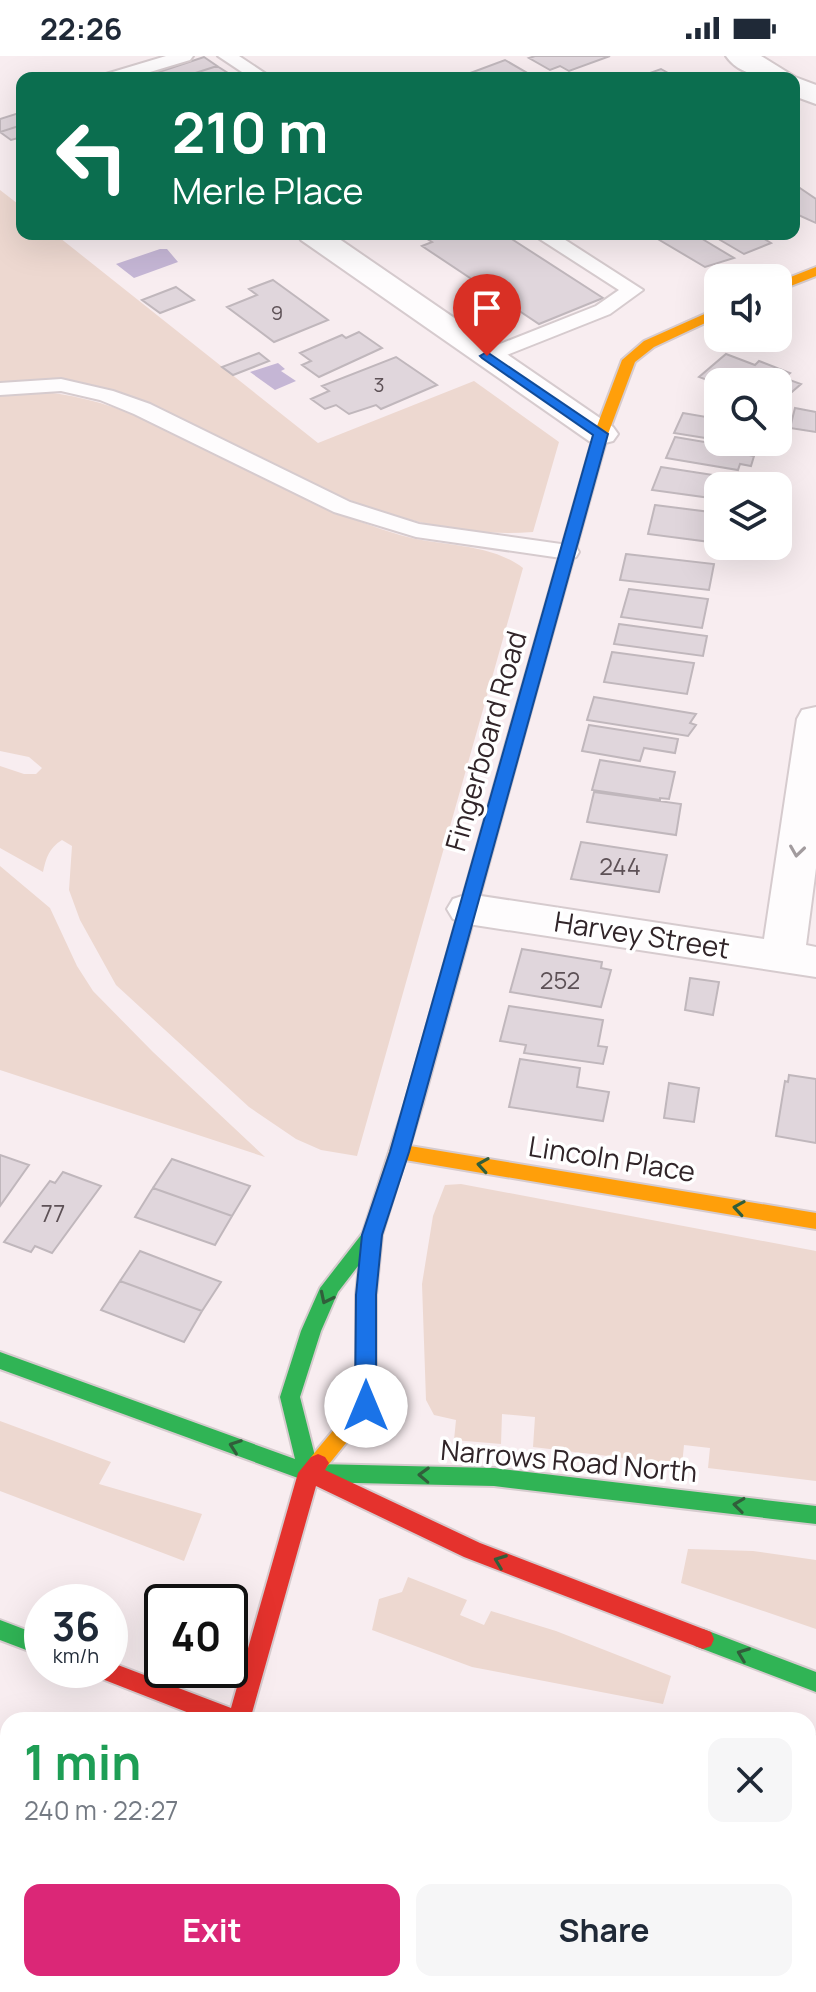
<!DOCTYPE html>
<meta charset="utf-8">
<style>
body{margin:0;font-family:Manrope,sans-serif;background:#f6f6f7;color:#1f2937;height:100vh;display:flex;flex-direction:column;font-size:30px;white-space:nowrap}
*{box-sizing:border-box;margin:0}
p{font-size:26px;color:#747a83}
.icon{flex:none;width:44px;height:44px;fill:none;stroke:currentColor;stroke-width:2;stroke-linecap:round;stroke-linejoin:round}
.map{position:relative;flex:1;overflow:hidden}
.details{position:absolute;left:0px;top:1656px;width:816px;height:280px;display:flex;flex-direction:column;background:#fff;border-radius:24px 24px 0 0;box-shadow:0 8px 32px #0002}
.details>*{flex:none}
.banner{position:absolute;left:16px;top:16px;width:784px;height:168px;border-radius:16px;box-shadow:0 8px 32px #0002;background:#0b6e4f;color:#fff;overflow:hidden}
.tools{position:absolute;left:704px;top:208px;display:grid;gap:16px}
.tools a{display:grid;place-items:center;width:88px;height:88px;border-radius:16px;background:#fff;box-shadow:0 8px 32px #0002;font-size:40px}
.speed{position:absolute;left:24px;top:1528px;display:flex;gap:16px;font-size:40px;font-weight:700;text-align:center}
.speed>*{display:grid;place-content:center;width:104px;height:104px;border-radius:50%;background:#fff;box-shadow:0 8px 32px #0002;line-height:1}
.speed small{font-size:20px;font-weight:400}
.speed .limit{border:4px solid #111;border-radius:12px;background:#fff;color:#111}
.pin{position:absolute;display:grid;place-items:center;width:68px;height:68px;color:#fff;margin:-82px -34px;border-radius:50% 50% 50% 0;rotate:-45deg;box-shadow:0 0 8px #0007}
.pin .icon{rotate:45deg}
.me{position:absolute;width:88px;margin:-44px;rotate:0deg;stroke-linejoin:round;filter:drop-shadow(0 0 6px #0008)}
.turn{display:flex;align-items:center;gap:28px;height:168px;padding:0 24px;font-size:36px}
.turn .icon{width:104px;height:104px;stroke-width:2.5}
.turn b{display:block;font-size:56px;line-height:68px}
.round{display:grid;place-items:center;flex:none;width:84px;height:84px;border-radius:16px;background:#f6f6f7}
.summary{display:flex;align-items:center;justify-content:space-between;height:136px;padding:0 24px}
h1{font-size:48px;font-weight:700;line-height:60px;color:#1e9e55}
.action{display:flex;gap:16px;margin-top:auto;padding:16px 24px}
.action a{flex:1;height:92px;border-radius:16px;background:#db2777;color:#fff;font-size:32px;font-weight:700;line-height:92px;text-align:center}
.action a+a{background:#f6f6f7;color:#1f2937}
.status{display:flex;justify-content:space-between;align-items:center;height:56px;padding:0 40px;background:#fff;direction:ltr}
.status svg{height:22px;fill:currentColor}
.map>svg:first-child{display:block}
</style>
<div class="status"><b>22:26</b><svg viewBox="0 0 49 12"><path d="M0 12V9h3v3zM5 12V6h3v6zM10 12V3h3v9zM15 12V0h3v12zM26 1h20v11H26zM47 4h2v5h-2z"/></svg></div>
<div class="map">
<svg width="816" height="1936" viewBox="0 0 816 1936">
<rect width="100%" height="100%" fill="#f8edf0"/>
<!-- green -->
<path fill="#edd8d0" d="M0,134L22,151V178H55L318,387L474,325L559,386L533,476C410,485 306,426 199,374C161,355 117,329 73,326C49,325 24,328 0,329Z
M44,336C127,344 197,389 270,426C311,446 356,466 400,479C440,491 489,486 523,512L357,1100L321,1094L296,1083L249,1051L116,929L80,864L69,834L72,790L62,784C49,792 46,802 43,816L0,792V710L24,718H36L42,712L29,701L0,695V339Z
M0,810L50,852L77,910L93,935L153,996L265,1101L0,1014Z
M461,1128L816,1195V1425L708,1412L710,1392L684,1389L682,1409L533,1391L535,1361L502,1358L501,1388L454,1384L456,1364L434,1359L426,1344L422,1228L433,1160L445,1129Z
M0,1365L111,1406L99,1428L202,1458L184,1505L0,1435Z
M688,1493L753,1495L816,1504V1573L681,1527Z
M408,1521L467,1544L460,1559L484,1569L491,1555L556,1575L671,1620L663,1648L472,1611L372,1574L379,1543L402,1536Z"/>
<!-- water -->
<path fill="#c5b6d5" d="M160,193H167L178,206L134,222L116,208Z
M278,307L285,313L281,315L296,325L275,334L250,316Z"/>
<!-- building -->
<path fill="#e0d6dc" stroke="#c0b7bc" stroke-width="2" d="M535,0H610L569,15L560,10L550,14L529,2Z
M204,1L217,10L180,22H155L150,19Z
M505,4L536,22H471L465,19Z
M217,10L231,19L221,22H180Z
M661,13L677,22H636Z
M22,56V69L0,76V63Z
M22,69V81L11,84L0,76Z
M794,128L816,143V167L794,157Z
M419,178H504L603,242L539,268L422,190L432,186Z
M694,178L734,202L705,211L651,179Z
M710,178H756L771,187L744,198Z
M273,224L328,264L274,286L227,251L257,239L249,233Z
M176,231L194,244L160,257L142,244Z
M359,276L382,292L319,321L302,309L311,305L300,297L342,279L346,282Z
M259,297L269,305L233,319L222,311Z
M726,298L755,309L759,305L790,317L784,322L801,328L778,348V326L718,328L699,321Z
M396,301L437,329L381,353L376,349L349,358L336,349L325,353L311,343L329,335L322,330Z
M795,352L816,356V376L790,372Z
M683,357L718,363V384L674,377Z
M675,381L746,393L744,398L754,400L751,410L740,408L738,414L666,402Z
M661,411L752,425L750,430H718V443L652,434Z
M655,449L718,457V487L648,478Z
M626,498L714,508L709,534L620,524Z
M629,533L708,543L702,572L621,561Z
M619,568L707,580L703,600L614,588Z
M612,596L694,607L687,638L604,626Z
M594,641L696,658L690,667L696,669L688,680L587,664Z
M589,669L678,683L675,697L644,692L640,705L582,695Z
M600,704L675,716L669,743L660,742V744L592,734Z
M594,736L681,748L676,779L587,766Z
M581,786L667,799L659,836L571,823Z
M522,893L602,906L601,912L611,914L601,951L510,936Z
M690,922L719,926L713,959L685,954Z
M509,950L603,964L598,990L607,991L603,1008L524,997L526,989L500,985Z
M520,1003L580,1012L577,1031L609,1036L603,1065L509,1051Z
M789,1019L816,1023V1087L776,1080L785,1025L788,1026Z
M669,1027L699,1032L694,1066L664,1062Z
M0,1099L29,1109L0,1150Z
M172,1103L250,1130L232,1160L153,1132Z
M63,1116L101,1130L52,1197L35,1190L31,1196L4,1186L50,1125L55,1127Z
M153,1132L232,1160L215,1189L135,1161Z
M140,1195L221,1226L202,1255L120,1225Z
M120,1225L202,1255L184,1286L101,1254Z"/>
<g fill="none" stroke-linecap="round" stroke-linejoin="round">
<!-- lane casing -->
<g stroke="#d6cbce" stroke-width="4">
<path id="lane" d="M166,0H193L190,4L130,22H103L106,18Z
M218,0H239L272,22H251Z
M532,178H556L643,234L610,258L494,304H480L477,300L480,296L596,250L619,234Z
M61,323L113,335L150,348L350,446L419,468L568,489L576,491L579,496L576,501L568,503L416,481L334,456L134,358L100,344L61,335L0,339V327Z
M816,1680V1714L808,1715V1681Z"/>
</g>
<!-- street casing -->
<g stroke="#d6cbce" stroke-width="4">
<path id="street" d="M726,0H761L795,21L816,29V48L794,40V22C771,22 741,22 726,0Z
M297,178H332L613,371L618,378L613,385L601,388L589,385L301,184Z
M816,651V812L806,889L816,891V921L468,868L453,863L447,853L453,843L468,838L764,883L797,663L802,654Z"/>
</g>
<!-- fast casing -->
<g stroke="#d6cbce" stroke-width="4">
<path id="fast" d="M372,1171L379,1174L382,1179L338,1236L321,1275L300,1341L317,1408L494,1412L816,1450V1468L494,1430L309,1426L0,1313V1296L295,1403L280,1341L301,1275L320,1232L365,1174Z
M0,1564L42,1580V1600L0,1584Z
M703,1573L816,1616V1636L695,1590L692,1583L695,1576Z
M808,1859L816,1862V1886L808,1883Z
M0,1863L8,1866V1896L0,1893Z
M38,1928H67L70,1936H41Z
M234,1928H276L279,1936H237Z"/>
</g>
<!-- slow casing -->
<g stroke="#d6cbce" stroke-width="4">
<path id="slow" d="M816,211V220L778,235V226Z
M718,252V261L654,291L635,306L608,378L522,687L520,691H508L506,687L594,378L622,304L644,285Z
M414,1040L421,1042L423,1047L410,1090L816,1157V1173L405,1104L382,1179L376,1239V1350L325,1413L318,1416L311,1413L307,1407L311,1401L356,1347V1239L362,1179L405,1047L407,1042Z"/>
</g>
<!-- jam casing -->
<g stroke="#d6cbce" stroke-width="4">
<path id="jam" d="M514,682L522,687L423,1047L421,1052H407L405,1047L506,687Z
M318,1398L325,1401L329,1407L325,1414L480,1487L711,1576L714,1583L711,1590L703,1593L464,1501L316,1430L250,1664H207L97,1621L94,1614H110V1606L231,1652L298,1417L311,1401Z
M0,1824L8,1827V1851L0,1848Z
M152,1928H176L174,1936H150Z"/>
</g>
<!-- lane -->
<use href="#lane" fill="#fefcfd" fill-rule="evenodd"/>
<!-- street -->
<use href="#street" fill="#fefcfd" fill-rule="evenodd"/>
<!-- fast -->
<use href="#fast" fill="#30b455" fill-rule="evenodd"/>
<!-- slow -->
<use href="#slow" fill="#ff9f0a" fill-rule="evenodd"/>
<!-- jam -->
<use href="#jam" fill="#e5322d" fill-rule="evenodd"/>
</g>
<!-- one-way arrows -->
<defs><path id="oneway-chevron" d="M-2-3.5L2.5 0L-2 3.5" fill="none" stroke-width="1.6" stroke-linecap="round" stroke-linejoin="round" transform="scale(2)"/></defs>
<use stroke="#a29b9e" href="#oneway-chevron" transform="translate(797 795) rotate(98)"/>
<g stroke="#315e3b">
<use href="#oneway-chevron" transform="translate(483 1109) rotate(-171)"/>
<use href="#oneway-chevron" transform="translate(739 1152) rotate(-171)"/>
<use href="#oneway-chevron" transform="translate(326 1242) rotate(116)"/>
<use href="#oneway-chevron" transform="translate(235 1390) rotate(-160)"/>
<use href="#oneway-chevron" transform="translate(424 1419) rotate(-178)"/>
<use href="#oneway-chevron" transform="translate(739 1449) rotate(-173)"/>
<use href="#oneway-chevron" transform="translate(500 1505) rotate(-159)"/>
<use href="#oneway-chevron" transform="translate(743 1598) rotate(-159)"/>
</g>
<!-- route -->
<path fill="#1a73e8" stroke="#114b97" stroke-width="2" d="M487,296L608,378L409,1096L382,1179L376,1239V1350L373,1356L366,1359L358,1356L355,1350L356,1239L362,1179L390,1096L593,379L482,302L480,300Z"/>
<g text-anchor="middle" stroke-width="7" stroke-linejoin="round" paint-order="stroke">
<!-- far-number labels -->
<g font-size="20" fill="#5d5156">
<text x="277" y="264">9</text>
<text x="379" y="336">3</text>
</g>
<!-- number labels -->
<g font-size="24" fill="#5d5156">
<text x="620" y="819">244</text>
<text x="560" y="933">252</text>
<text x="53" y="1166">77</text>
</g>
<!-- street labels -->
<g font-size="28" fill="#312529" stroke="#fff">
<text transform="translate(486 685) rotate(-74)" y="10">Fingerboard Road</text>
<text transform="translate(642 879) rotate(9)" y="10">Harvey Street</text>
<text transform="translate(612 1103) rotate(9)" y="10">Lincoln Place</text>
<text transform="translate(569 1405) rotate(5)" y="10">Narrows Road North</text>
</g>
</g>
</svg>
<div class="tools">
<a><svg class="icon" aria-label="sound" viewBox="0 0 24 24"><path d="M4 9h4l5-4v14l-5-4H4zM17 9q2 3 0 6"/></svg></a>
<a><svg class="icon" aria-label="search" viewBox="0 0 24 24"><circle cx="10" cy="10" r="6"/><path d="M15 15l6 6"/></svg></a>
<a><svg class="icon" aria-label="layers" viewBox="0 0 24 24"><path d="M12 4l9 5-9 5-9-5zM3 14l9 5 9-5"/></svg></a>
</div>
<div class="speed"><div>36<small>km/h</small></div><div class="limit">40</div></div>
<div class="pin" style="left:487px;top:300px;background:#d93025"><svg class="icon" aria-label="arrive" viewBox="0 0 24 24"><path d="M6 21V4h12l-3 4 3 4H6"/></svg></div>
<svg class="me" style="left:366px;top:1350px" viewBox="-20 -20 40 40"><circle r="19" fill="#fff"/><path d="M0-13L10 11 0 6-10 11z" fill="#1a73e8"/></svg>
<div class="banner">
<div class="turn"><svg class="icon" aria-label="left" viewBox="0 0 24 24"><path d="M17 20v-9H6M10 6l-5 5 5 5"/></svg><div><b>210 m</b>Merle Place</div></div>
</div>
<section class="details">
<div class="summary"><div><h1>1 min</h1><p>240 m · 22:27</p></div><a class="round"><svg class="icon" aria-label="close" viewBox="0 0 24 24"><path d="M6 6l12 12M18 6L6 18"/></svg></a></div>
<div class="action"><a>Exit</a><a>Share</a></div>
</section>
</div>
